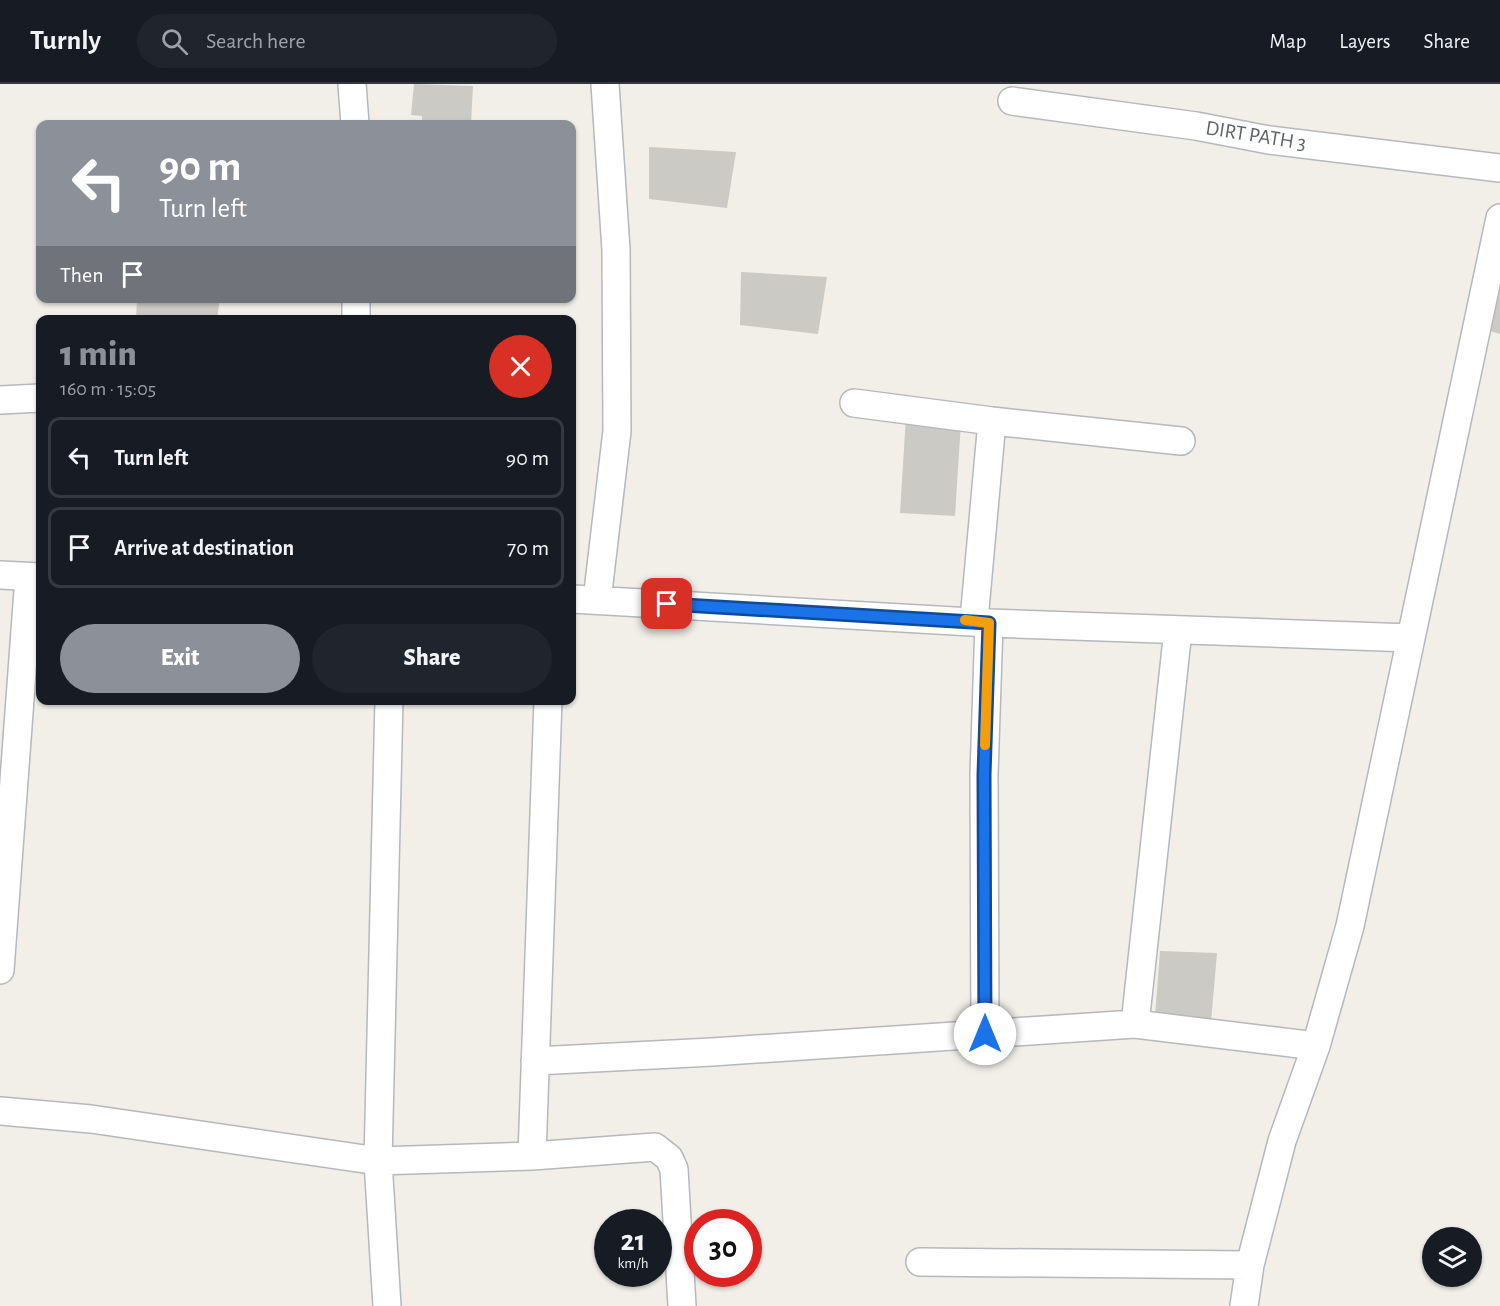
<!DOCTYPE html>
<meta charset="utf-8">
<style>
body{margin:0;font-family:"Alegreya Sans",sans-serif;background:#20242c;color:#f1f3f6;height:100vh;display:flex;flex-direction:column;font-size:22px;white-space:nowrap}
*{box-sizing:border-box;margin:0}
p{font-size:20px;color:#9ea1a6}
.icon{flex:none;width:33px;height:33px;fill:none;stroke:currentColor;stroke-width:2;stroke-linecap:round;stroke-linejoin:round}
.map{position:relative;flex:1;overflow:hidden}
.sheet{position:absolute;left:36px;top:231px;width:540px;height:390px;display:flex;flex-direction:column;background:#171b24;border-radius:12px;box-shadow:0 2px 4px #0004}
.sheet>*{flex:none}
.hud{position:absolute;left:36px;top:36px;width:540px;height:183px;border-radius:12px;box-shadow:0 2px 4px #0004;background:#8c9099;color:#fff;overflow:hidden}
.tools{position:absolute;left:1422px;top:1143px;display:grid;gap:12px}
.tools a{display:grid;place-items:center;width:60px;height:60px;border-radius:50%;background:#171b24;box-shadow:0 2px 4px #0004;font-size:30px}
.speed{position:absolute;left:594px;top:1125px;display:flex;gap:12px;font-size:30px;font-weight:700;text-align:center}
.speed>*{display:grid;place-content:center;width:78px;height:78px;border-radius:50%;background:#171b24;box-shadow:0 2px 4px #0004;line-height:1}
.speed small{font-size:15px;font-weight:400}
.speed .limit{border:9px solid #d22;background:#fff;color:#111}
.pin{position:absolute;display:grid;place-items:center;width:51px;height:51px;color:#fff;margin:-26px;border-radius:12px;box-shadow:0 3px 9px #0006}
.me{position:absolute;width:66px;margin:-33px;rotate:0deg;stroke-linejoin:round;filter:drop-shadow(0 0 4px #0008)}
.turn{display:flex;align-items:center;gap:21px;height:126px;padding:0 24px;font-size:27px}
.turn .icon{width:78px;height:78px;stroke-width:2.5}
.turn b{display:block;font-size:42px;line-height:51px}
.then{display:flex;align-items:center;height:57px;padding:0 24px;background:#0003;gap:12px;font-size:22px}
.round{display:grid;place-items:center;flex:none;width:63px;height:63px;border-radius:32px;background:#20242c}
.headline{display:flex;align-items:center;justify-content:space-between;height:102px;padding:0 24px}
h1{font-size:36px;font-weight:800;line-height:45px;color:#8c9099}
.button{display:flex;gap:12px;margin-top:auto;padding:12px 24px}
.button a{flex:1;height:69px;border-radius:36px;background:#8c9099;color:#fff;font-size:24px;font-weight:800;line-height:69px;text-align:center}
.button a+a{background:#20242c;color:#f1f3f6}
ul{padding:0;list-style:none}
li{display:flex;align-items:center;gap:18px;height:81px;margin:0 12px 9px;padding:0 12px;border:3px solid #363941;border-radius:12px}
li div{flex:1}
li b{display:block;font-size:22px}
li em{font-style:normal}
header{display:flex;align-items:center;gap:36px;box-sizing:border-box;height:84px;padding:0 30px;background:#171b24;border-bottom:2px solid #363941}
header strong{font-size:28px}
nav{display:flex;gap:33px;margin-inline-start:auto;font-size:21px}
.search{width:420px;height:54px;background:#20242c;display:flex;align-items:center;gap:15px;box-sizing:border-box;padding:0 21px;border-radius:33px;color:#9ea1a6;font-size:22px}
.map>svg:first-child{display:block}
</style>
<header>
<strong>Turnly</strong>
<div class="search"><svg class="icon" aria-label="search" viewBox="0 0 24 24"><circle cx="10" cy="10" r="6"/><path d="M15 15l6 6"/></svg>Search here</div>
<nav><a>Map</a><a>Layers</a><a>Share</a></nav>
</header>
<div class="map">
<svg width="1500" height="1222" viewBox="0 0 1500 1222">
<rect width="100%" height="100%" fill="#f1efe8"/>
<!-- building -->
<path fill="#cccac5" d="M414,0L473,2L471,40H422V32L411,31Z
M649,63L736,68L727,124L649,115Z
M741,188L827,193L818,250L740,241Z
M1500,205V250L1490,247Z
M137,214H220L217,236H136Z
M906,332L961,338L955,432L900,429Z
M1160,867L1217,869L1211,938L1155,933Z"/>
<g fill="none" stroke-linecap="round" stroke-linejoin="round">
<!-- street casing -->
<g stroke="#b5b8bc" stroke-width="30">
<path id="street" d="M352,0L355,40
M1012,17L1196,42L1269,56L1500,84
M356,214V236
M0,316L40,314
M854,319L992,337L1181,357
M0,491L40,493
M572,515L989,539L1411,554
M597,516L617,347L616,166L605,0
M974,536L992,337
M1178,546L1135,940L1316,962
M0,886L29,493
M985,950L984,691L989,539
M535,977L712,968L1135,940
M0,1027L91,1035L378,1077L532,1072L655,1063L669,1074L674,1085L682,1222
M532,1072L548,616
M920,1178L1250,1181
M387,1222L378,1077L389,616
M1244,1222L1250,1181L1282,1057L1316,962L1350,842L1500,134"/>
</g>
<!-- street -->
<use href="#street" stroke="#fff" stroke-width="27"/>
</g>
<g fill="none" stroke-linecap="round" stroke-linejoin="round">
<!-- route casing -->
<g stroke="#114b97" stroke-width="15">
<path id="route" d="M667,520L989,539L984,691L985,950"/>
</g>
<!-- route -->
<use href="#route" stroke="#1a73e8" stroke-width="10"/>
<!-- slow -->
<path stroke="#f59e0b" stroke-width="10" d="M965,536L989,539L985,661"/>
</g>
<g text-anchor="middle" stroke-width="4.5" stroke-linejoin="round" paint-order="stroke">
<!-- street labels -->
<g font-size="21" fill="#5f6368" stroke="#fff">
<text transform="translate(1256 51) rotate(9)" y="7">DIRT PATH 3</text>
</g>
</g>
</svg>
<div class="tools">
<a><svg class="icon" aria-label="layers" viewBox="0 0 24 24"><path d="M12 4l9 5-9 5-9-5zM3 14l9 5 9-5"/></svg></a>
</div>
<div class="speed"><div>21<small>km/h</small></div><div class="limit">30</div></div>
<div class="pin" style="left:667px;top:520px;background:#d93025"><svg class="icon" aria-label="arrive" viewBox="0 0 24 24"><path d="M6 21V4h12l-3 4 3 4H6"/></svg></div>
<svg class="me" style="left:985px;top:950px" viewBox="-20 -20 40 40"><circle r="19" fill="#fff"/><path d="M0-13L10 11 0 6-10 11z" fill="#1a73e8"/></svg>
<div class="hud">
<div class="turn"><svg class="icon" aria-label="left" viewBox="0 0 24 24"><path d="M17 20v-9H6M10 6l-5 5 5 5"/></svg><div><b>90 m</b>Turn left</div></div>
<div class="then">Then<svg class="icon" aria-label="arrive" viewBox="0 0 24 24"><path d="M6 21V4h12l-3 4 3 4H6"/></svg></div>
</div>
<section class="sheet">
<div class="headline"><div><h1>1 min</h1><p>160 m · 15:05</p></div><a class="round" style="background:#d93025;color:#fff"><svg class="icon" aria-label="close" viewBox="0 0 24 24"><path d="M6 6l12 12M18 6L6 18"/></svg></a></div>
<ul>
<li><svg class="icon" aria-label="left" viewBox="0 0 24 24"><path d="M17 20v-9H6M10 6l-5 5 5 5"/></svg><div><b>Turn left</b></div><em>90 m</em></li>
<li><svg class="icon" aria-label="arrive" viewBox="0 0 24 24"><path d="M6 21V4h12l-3 4 3 4H6"/></svg><div><b>Arrive at destination</b></div><em>70 m</em></li>
</ul>
<div class="button"><a>Exit</a><a>Share</a></div>
</section>
</div>
